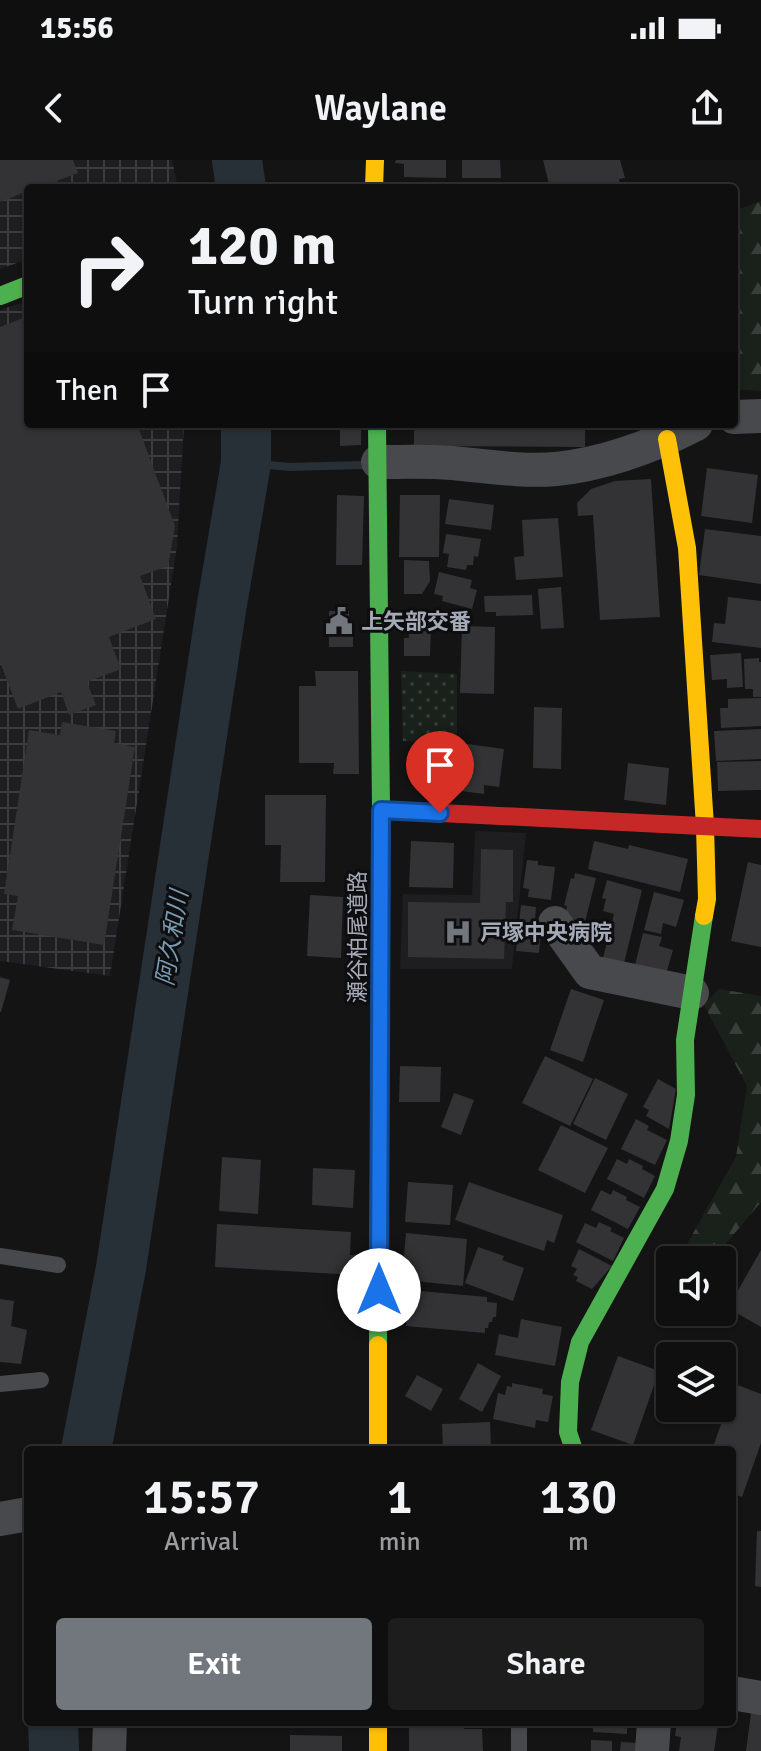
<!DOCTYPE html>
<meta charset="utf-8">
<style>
body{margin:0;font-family:Signika,"Noto Sans JP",sans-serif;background:#1d1d1d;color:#f1f3f6;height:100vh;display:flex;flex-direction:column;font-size:30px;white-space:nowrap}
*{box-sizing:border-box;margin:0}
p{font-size:26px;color:#9b9c9e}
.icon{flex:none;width:44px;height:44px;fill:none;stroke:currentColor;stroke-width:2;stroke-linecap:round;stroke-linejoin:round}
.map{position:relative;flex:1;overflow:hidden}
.side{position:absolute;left:24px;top:1286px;width:712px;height:280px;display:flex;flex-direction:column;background:#0f0f0f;border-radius:8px;box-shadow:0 2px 6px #0004,0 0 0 2px #2f2f2f}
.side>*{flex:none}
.guide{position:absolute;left:24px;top:24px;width:714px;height:244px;border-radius:8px;box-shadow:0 2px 6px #0004,0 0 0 2px #2f2f2f;background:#0f0f0f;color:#f1f3f6;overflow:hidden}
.tools{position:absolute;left:656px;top:1086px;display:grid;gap:16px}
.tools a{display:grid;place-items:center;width:80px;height:80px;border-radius:8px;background:#0f0f0f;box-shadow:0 2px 6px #0004,0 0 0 2px #2f2f2f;font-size:40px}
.pin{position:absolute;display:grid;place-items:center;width:68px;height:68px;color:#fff;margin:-82px -34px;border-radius:50% 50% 50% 0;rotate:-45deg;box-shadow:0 0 8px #0007}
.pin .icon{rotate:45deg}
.me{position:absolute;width:88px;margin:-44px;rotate:0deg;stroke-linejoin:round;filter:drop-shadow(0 0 6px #0008)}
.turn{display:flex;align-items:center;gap:28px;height:168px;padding:0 32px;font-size:36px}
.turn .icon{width:104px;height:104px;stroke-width:2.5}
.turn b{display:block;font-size:56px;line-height:68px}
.then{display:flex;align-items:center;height:76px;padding:0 32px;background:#0003;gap:16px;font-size:30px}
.eta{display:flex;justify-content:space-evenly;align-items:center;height:136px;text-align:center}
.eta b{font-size:48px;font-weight:600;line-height:56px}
.action{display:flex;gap:16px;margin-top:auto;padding:16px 32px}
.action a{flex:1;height:92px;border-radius:8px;background:#72767d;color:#fff;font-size:32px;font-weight:600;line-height:92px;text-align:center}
.action a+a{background:#1d1d1d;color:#f1f3f6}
.status{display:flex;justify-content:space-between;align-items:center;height:56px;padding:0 40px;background:#0f0f0f;direction:ltr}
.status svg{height:22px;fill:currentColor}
header{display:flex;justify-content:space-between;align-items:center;height:104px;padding:0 32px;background:#0f0f0f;font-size:36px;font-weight:600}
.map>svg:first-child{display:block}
</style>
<div class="status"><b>15:56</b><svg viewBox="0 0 49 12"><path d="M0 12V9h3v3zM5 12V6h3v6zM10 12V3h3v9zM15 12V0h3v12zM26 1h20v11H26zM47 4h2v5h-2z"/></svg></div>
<header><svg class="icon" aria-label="back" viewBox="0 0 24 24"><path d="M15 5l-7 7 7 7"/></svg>Waylane<svg class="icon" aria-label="share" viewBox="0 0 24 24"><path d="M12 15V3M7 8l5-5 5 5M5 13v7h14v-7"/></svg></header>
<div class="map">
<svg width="761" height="1591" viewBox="0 0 761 1591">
<defs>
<pattern id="industrial-grid" width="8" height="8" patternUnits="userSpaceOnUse" patternTransform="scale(2)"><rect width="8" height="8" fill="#1e1e20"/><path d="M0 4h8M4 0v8" fill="none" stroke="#3c3c3e"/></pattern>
<pattern id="grass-dots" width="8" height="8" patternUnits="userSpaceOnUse" patternTransform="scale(2)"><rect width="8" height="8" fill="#1a211b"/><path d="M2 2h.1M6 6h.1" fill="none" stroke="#383f3a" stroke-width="1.8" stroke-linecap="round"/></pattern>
<pattern id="forest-firs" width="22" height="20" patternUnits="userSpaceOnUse" patternTransform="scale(2)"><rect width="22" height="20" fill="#1a211b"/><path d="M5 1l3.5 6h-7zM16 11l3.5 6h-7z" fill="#383f3a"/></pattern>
</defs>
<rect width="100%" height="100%" fill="#141414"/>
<!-- built -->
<path fill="#1e1e20" d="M475,671L526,673L512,809H400L403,734L472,735Z"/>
<!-- industrial -->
<path fill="url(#industrial-grid)" d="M0,0H172L178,28H28V99L0,109Z
M28,141V264H184L177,386L110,816L0,801V150Z"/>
<!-- grass -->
<path fill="url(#grass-dots)" d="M401,511L457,514V583L403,581Z"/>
<!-- forest -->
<path fill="url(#forest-firs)" d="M761,41V231L734,229V51Z
M719,829L761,836V1042L712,1100H678L736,997L747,926L704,845Z"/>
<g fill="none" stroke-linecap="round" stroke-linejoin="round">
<!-- stream -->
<path stroke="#273036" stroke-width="8" d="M246,303L290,307L363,305"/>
<!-- river -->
<path stroke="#273036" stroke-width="50" d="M237,0L241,28
M86,1290L121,1108L221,450L246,303V264
M53,1562L54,1591"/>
</g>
<!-- building -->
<path fill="#333335" d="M0,0H73L78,13L37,28H28V31L0,42Z
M396,0H446V18L404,17V4L395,3Z
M462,0H500L501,18H462Z
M543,0H620L625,18L619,19L620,23L601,28H550Z
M28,156V264H137L175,366L168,406L140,416L156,459L109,477L121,509L87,522L96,545L69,555L61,532L18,549L0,502V167Z
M331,264H361V285L340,286V268H331Z
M414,264H585V287L414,286Z
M707,308L758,315L752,363L701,356Z
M651,319L660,457L600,460L593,355L578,356L577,343L591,329L615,321Z
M337,335L364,336L362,405H336Z
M400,335H440L439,397H399Z
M449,339L494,345L491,370L445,364Z
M558,358L563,417L516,420L514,397L524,396L522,360Z
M705,369L761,376V424L699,415Z
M446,374L481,379L478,397L474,396L473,405H467L466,410L447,407L449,394L443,393Z
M404,400L429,401L430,421L422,434H404Z
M439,412L472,420L470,428L477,430L472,449L442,441L443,436L434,434Z
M561,427L564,468L541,469L538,429Z
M532,435L533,455L496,456V452H485L484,436Z
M728,437L761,441V488L712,482L714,463L725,464Z
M329,451H349V471L353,472V487H329Z
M408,464H431L430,496H404V478H409Z
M462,466L495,467L494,534L460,533Z
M741,493L743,527L727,528V519L712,520L710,495Z
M759,498V502H761V537H753V529H745L744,499Z
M315,511H358L359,614H333L334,603H299V526H316Z
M761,538V566L721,568L720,548H728V539Z
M534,547L562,548L561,609L533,608Z
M62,562L116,571L114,583L135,587L104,785L12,770L18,736L4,734L29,570L60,575Z
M761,569V599L716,601L714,571Z
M460,583L504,589L499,627L484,625V634L446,629L451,598L458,599Z
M761,601V630L718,631L717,602Z
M628,603L669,608L666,645L624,640Z
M265,635H326L325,722H280L281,685H265Z
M411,681L454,683L453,728L409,727Z
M594,681L628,689L629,685L688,699L680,732L588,709Z
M481,689L513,690V742H506L504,799L408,797V742L480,743Z
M527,700L538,701V705L555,707L551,740L528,737L529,729L523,728Z
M748,702L761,705V787L731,781Z
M575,713L596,718L585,762L565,757L567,746L564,745L571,718L574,719Z
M607,720L642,730L624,803L603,798L614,754L603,751L606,739L602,738Z
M654,732L684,740L676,767L663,763L661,774L644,770Z
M310,735L343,737L341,798L307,796Z
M521,745L536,747L535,760H542L539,793L516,791Z
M643,773L662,777L659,786L673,790L666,814L634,809Z
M0,817L10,820L1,852H0Z
M571,829L604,840L583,902L550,890Z
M545,896L593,919L570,966L522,943Z
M400,906L441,907L440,942H399Z
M595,918L628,934L606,980L573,964Z
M658,919L676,929L669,969L646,956L649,950L643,947Z
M454,933L474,940L461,975L441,967Z
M636,959L649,966L647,970L667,980L655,1005L621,989Z
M561,965L608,988L585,1033L538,1010Z
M222,997L261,1000L258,1054L219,1051Z
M617,999L627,1004L629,999L643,1006L642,1009L655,1016L644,1038L607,1019Z
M313,1008L355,1010L353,1048L312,1045Z
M408,1022L453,1025L450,1065L405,1062Z
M469,1022L563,1055L554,1083L547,1080L544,1091L455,1060Z
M601,1030L611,1035L613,1030L627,1037L626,1040L640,1047L628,1069L591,1050Z
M599,1062L612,1068L610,1071L624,1078L613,1101L576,1082L585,1063L596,1068Z
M217,1064L351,1072L350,1095H357L356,1115L215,1107Z
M406,1073L467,1079L463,1126L394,1119L396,1096H404Z
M478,1087L504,1096L502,1100L524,1108L513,1141L465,1123Z
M579,1089L612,1106L592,1129L576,1121L578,1117L573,1115L577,1109L571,1106Z
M761,1090V1167L728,1148Z
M409,1130L487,1137V1142L497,1143L496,1157H493L492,1162H489L488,1168H485V1173L406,1166Z
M0,1139L14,1141L11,1166L27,1170L21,1204L0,1202Z
M521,1159L562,1167L555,1206L495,1195L499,1174L518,1178Z
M618,1196L659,1211L633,1285L591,1270Z
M478,1203L501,1216L482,1252L459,1239Z
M417,1215L443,1229L431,1251L405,1236Z
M512,1223L543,1229L542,1234L553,1236L548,1262L536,1260L535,1268L493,1259L498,1233L505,1235L507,1226L512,1227Z
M735,1224L761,1234V1283L742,1337L732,1333V1290H712Z
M490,1262L491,1290H443L442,1264Z
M732,1368H735V1389H732Z
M757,1371H761V1427L755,1426Z
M751,1553L761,1555V1591H746Z
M409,1562H464V1569H482L483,1591H409Z
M593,1562H627V1574L593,1572Z
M677,1562H711V1564L718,1565L714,1591H679L681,1577L675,1576Z
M290,1575L342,1576V1591H290Z
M591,1580L612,1581V1591H591Z
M621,1582L638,1583V1591H620Z"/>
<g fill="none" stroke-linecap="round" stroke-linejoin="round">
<!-- lane -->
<path stroke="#48494d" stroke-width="16" d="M0,1096L58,1105
M0,1224L41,1220
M519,1562V1591"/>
<!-- street -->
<path stroke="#48494d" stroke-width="34" d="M734,257L761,256
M378,302C402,302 427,301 452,303C486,306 522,312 556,309C605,304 653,286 696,264
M555,763L590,812L692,833
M0,1359L28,1354
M732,1533L761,1538
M109,1591L110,1562
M652,1591L654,1562"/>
<!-- fast -->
<path stroke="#4caf50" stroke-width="18" d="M0,136L28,125
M377,264L381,650L378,1185
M574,1290L568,1272L570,1222L580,1182L665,1029L679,981L686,935L685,880L704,756"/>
<!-- slow -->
<path stroke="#ffc107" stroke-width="18" d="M374,28L375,0
M667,279L687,388L705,666L707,739L704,756
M378,1290V1185
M378,1562V1591"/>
<!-- jam -->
<path stroke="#c62828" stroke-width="18" d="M381,650L761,669"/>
</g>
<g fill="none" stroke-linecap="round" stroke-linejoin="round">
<!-- route casing -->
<g stroke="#114b97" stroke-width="20">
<path id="route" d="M379,1130L381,650L440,653"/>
</g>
<!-- route -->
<use href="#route" stroke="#1a73e8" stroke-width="14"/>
</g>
<!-- icons -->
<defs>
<g id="civic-bare" transform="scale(2.16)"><path d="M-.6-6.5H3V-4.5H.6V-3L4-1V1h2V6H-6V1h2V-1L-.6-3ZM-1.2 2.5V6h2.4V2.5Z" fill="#72767d" stroke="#0e0e10" stroke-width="2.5" paint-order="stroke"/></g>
<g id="hospital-bare" transform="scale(2.16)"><path d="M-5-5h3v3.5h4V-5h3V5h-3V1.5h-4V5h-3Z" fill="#72767d" stroke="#0e0e10" stroke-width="2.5" paint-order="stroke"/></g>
</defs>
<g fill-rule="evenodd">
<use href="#civic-bare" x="339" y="461"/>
<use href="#hospital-bare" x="458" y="772"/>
</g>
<g text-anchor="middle" stroke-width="6" stroke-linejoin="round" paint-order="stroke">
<!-- poi labels -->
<g font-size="22" font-weight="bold" fill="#a4aab6" stroke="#0e0e10" text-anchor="start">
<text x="361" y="469">上矢部交番</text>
<text x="480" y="780">戸塚中央病院</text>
</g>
<!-- street labels -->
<g font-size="22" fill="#a4aab6" stroke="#0e0e10">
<text transform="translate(357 777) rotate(-90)" y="8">瀬谷柏尾道路</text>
</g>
<!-- water labels -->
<g font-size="24" font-style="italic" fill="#799bb2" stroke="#0e0e10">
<text transform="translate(172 778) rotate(-81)" y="8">阿久和川</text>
</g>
</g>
</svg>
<div class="tools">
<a><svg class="icon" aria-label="sound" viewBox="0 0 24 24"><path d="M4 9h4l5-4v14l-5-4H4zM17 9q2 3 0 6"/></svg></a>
<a><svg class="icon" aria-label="layers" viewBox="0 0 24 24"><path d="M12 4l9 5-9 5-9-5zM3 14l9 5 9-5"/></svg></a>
</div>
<div class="pin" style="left:440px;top:653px;background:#d93025"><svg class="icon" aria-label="arrive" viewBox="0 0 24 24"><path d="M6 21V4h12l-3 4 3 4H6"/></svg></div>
<svg class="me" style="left:379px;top:1130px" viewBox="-20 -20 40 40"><circle r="19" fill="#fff"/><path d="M0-13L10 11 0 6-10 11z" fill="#1a73e8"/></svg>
<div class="guide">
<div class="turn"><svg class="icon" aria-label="right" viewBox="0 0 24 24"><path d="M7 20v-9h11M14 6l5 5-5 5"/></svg><div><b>120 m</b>Turn right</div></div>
<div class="then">Then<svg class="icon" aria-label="arrive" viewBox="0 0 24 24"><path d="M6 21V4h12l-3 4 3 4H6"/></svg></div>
</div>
<section class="side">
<div class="eta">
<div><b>15:57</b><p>Arrival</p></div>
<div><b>1</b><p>min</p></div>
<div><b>130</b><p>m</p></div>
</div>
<div class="action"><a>Exit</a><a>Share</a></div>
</section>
</div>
